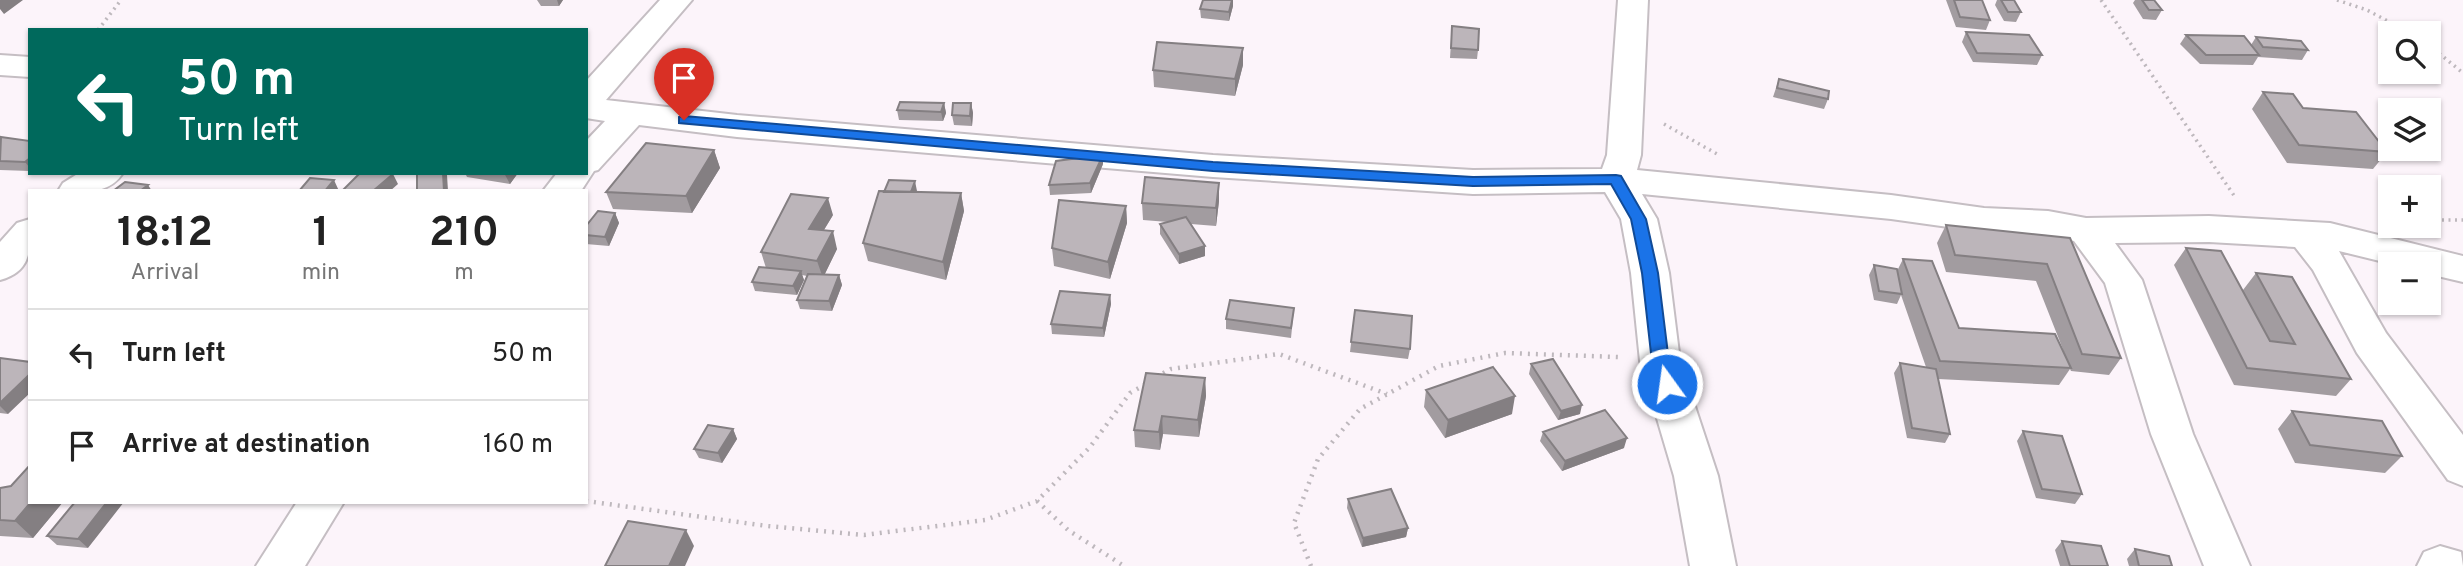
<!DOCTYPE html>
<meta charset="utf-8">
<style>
body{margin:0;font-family:Overpass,sans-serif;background:#f2f2f2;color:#222;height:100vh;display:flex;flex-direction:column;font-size:26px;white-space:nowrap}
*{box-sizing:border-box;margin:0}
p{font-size:23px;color:#767676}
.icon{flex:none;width:38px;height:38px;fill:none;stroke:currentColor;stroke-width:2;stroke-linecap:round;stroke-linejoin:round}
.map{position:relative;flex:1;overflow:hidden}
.panel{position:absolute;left:28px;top:189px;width:560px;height:315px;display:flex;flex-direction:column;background:#fff;border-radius:0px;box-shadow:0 2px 5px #0004}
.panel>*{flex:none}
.guide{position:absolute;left:28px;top:28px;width:560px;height:147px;border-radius:0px;box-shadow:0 2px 5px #0004;background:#00695c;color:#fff;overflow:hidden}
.buttons{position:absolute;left:2378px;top:21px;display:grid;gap:14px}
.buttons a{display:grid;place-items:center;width:63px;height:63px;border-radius:0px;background:#fff;box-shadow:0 2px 5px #0004;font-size:35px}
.pin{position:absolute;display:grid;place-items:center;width:60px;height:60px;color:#fff;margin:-72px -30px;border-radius:50% 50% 50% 0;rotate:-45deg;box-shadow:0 0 7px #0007}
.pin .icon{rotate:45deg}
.me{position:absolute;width:77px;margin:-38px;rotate:346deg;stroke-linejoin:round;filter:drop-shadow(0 0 5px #0008)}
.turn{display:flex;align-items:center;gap:24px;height:147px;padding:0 35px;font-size:32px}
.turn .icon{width:91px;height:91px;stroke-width:2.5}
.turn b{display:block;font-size:49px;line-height:60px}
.eta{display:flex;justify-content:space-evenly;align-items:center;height:119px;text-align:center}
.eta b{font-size:42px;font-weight:700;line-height:49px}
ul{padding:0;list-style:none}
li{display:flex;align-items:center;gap:21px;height:91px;padding:0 35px;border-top:2px solid #e0e0e0}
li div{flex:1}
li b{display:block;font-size:26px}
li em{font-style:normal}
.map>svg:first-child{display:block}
</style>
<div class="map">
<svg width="2463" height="566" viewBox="0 0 2463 566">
<rect width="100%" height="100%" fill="#fcf4fa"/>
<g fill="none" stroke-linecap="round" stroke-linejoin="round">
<!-- street casing -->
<g stroke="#c5bec3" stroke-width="4">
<path id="street" d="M660,0H692L606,100L737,115L1213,155L1473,170L1602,169L1607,155L1618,0H1648L1641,155L1637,170L1891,195L1984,208L2048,211L2086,218L2209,216L2330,223L2463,256V282L2429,274V264H2392L2339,251L2386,333L2463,435V486L2448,480L2357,353L2313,270L2295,247L2209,242L2115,243L2142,280L2193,434L2250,566H2204L2151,434L2105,283L2074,241L2048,235L1984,232L1891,219L1642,194L1657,219L1669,273L1680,361L1718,476L1736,566H1690L1674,476L1640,361L1631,273L1621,219L1605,192L1473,194L1213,177L737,137L639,125L598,170L594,171L581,191H543L557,173H586V141L605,121L586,118V81Z
M0,55L30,57V77L0,75Z
M79,173H123C108,196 82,191 58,191L63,183Z
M30,219C30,248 33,271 0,280V242L17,223Z
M297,502H344L305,566H256Z
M2440,546L2461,552L2463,566H2417L2424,552Z"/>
</g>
<!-- path-far1 -->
<path stroke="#beb8bd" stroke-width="3.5" stroke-dasharray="2 4.5" stroke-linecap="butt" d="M2101,0L2235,197
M2337,0L2367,10L2410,33
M98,30L121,0
M2429,45L2463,73
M1664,124L1717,154
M2429,220H2463"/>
<!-- path -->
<path stroke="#beb8bd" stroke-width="4.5" stroke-dasharray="2 6" stroke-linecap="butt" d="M1156,377L1171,369L1279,354L1387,394
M586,501L767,526L864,535L985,520L1037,501L1090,447L1130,393L1146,384
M1037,501L1068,530L1124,566
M1311,566L1294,523L1318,459L1360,409L1439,366L1505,353L1618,357"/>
<!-- street -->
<use href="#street" fill="#fff" fill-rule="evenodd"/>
</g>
<!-- wall -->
<path fill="#a29ca0" d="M537,0H563L559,6H541Z
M1203,0H1233V6L1229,21L1201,18L1200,9Z
M1946,0H1982L1990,20L1986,30L1956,27Z
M1997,0H2014L2021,12L2016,22L2004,21L1995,5Z
M2135,0H2154L2162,10L2156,20L2143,19L2133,3Z
M1452,26L1478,50L1477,59L1450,58Z
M1966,32L2042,55L2037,65L1973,62L1962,42Z
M2186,35L2251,45L2256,37L2308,50L2302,60L2258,57L2253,65L2200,64L2180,44Z
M1243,48V65L1235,96L1154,87L1153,70Z
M1779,79L1828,99L1824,109L1773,97Z
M2263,92L2303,108L2387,152L2373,169L2287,163L2252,109Z
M944,103L946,113L943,121L899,120L897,110Z
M971,103L973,113L972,126L954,125L952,115Z
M0,138L30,141V171L0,170Z
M714,150L720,168L692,213L613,209L606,192Z
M1103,164L1091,193L1050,195L1049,185Z
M465,173H518L510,184L467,177Z
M917,191L916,192L961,193L964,211L946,280L868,261L863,243Z
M1219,201L1216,226L1191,224L1205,246V256L1179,264L1160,234V224L1168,222L1143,220L1142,203Z
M1126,206L1127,223L1110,279L1054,266L1052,248Z
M615,213L619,223L609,246L586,244V226Z
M833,215L824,230L837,249L824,275H839L842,285L832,311L800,309L797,300L807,276L802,275L804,280L797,295L755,291L752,282L766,268L761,252Z
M1946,225L2070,238L2121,358L2109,375L2071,371L2070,369L2059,385L1938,379L1950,434L1945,443L1907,438L1894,373L1900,363L1926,367L1901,295L1897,304L1874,300L1869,275L1874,265L1897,271L1903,259L1959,328L2066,357L2036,281L1946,272L1937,243Z
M2186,248L2243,290L2256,273L2351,379L2336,396L2234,385L2174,265Z
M1110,295L1111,304L1104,337L1052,334L1051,324Z
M1294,308L1291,338L1226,329V319Z
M1355,310L1410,349L1408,359L1350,352Z
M0,358L8,414L0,413Z
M1531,364L1580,414L1558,420L1529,374Z
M1205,378L1206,396L1199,437L1163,434L1160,450L1135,447L1134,430Z
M1426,390L1512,414L1445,438L1424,407Z
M2292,411L2402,456L2385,473L2295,463L2278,429Z
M733,429L737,439L722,463L699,458L694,449Z
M2023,431L2082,494L2075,504L2036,498L2017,441Z
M1543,432L1624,448L1562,471L1540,441Z
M0,488L30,502H63L33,538L0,536Z
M1348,499L1408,528L1406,537L1362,547L1347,508Z
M75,502L88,548L57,545L47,536Z
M2062,541L2108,566H2060L2055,550Z
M2135,549L2172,566H2129L2127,559Z"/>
<!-- shaded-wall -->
<path fill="#847f82" d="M0,0H23L4,14L0,9Z
M557,0H563L559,6Z
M1232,0H1233V6L1229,21V12Z
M1243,48V65L1235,96V79Z
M944,103L946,113L943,121L941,112Z
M971,103L973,113L972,126L970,116Z
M714,150L720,168L692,213L686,196Z
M1103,155V164L1091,193L1090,183Z
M30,158V168L25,162Z
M443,173H446L447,175L448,191H444Z
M504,173H518L510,184Z
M393,174L398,184L390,191H373Z
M334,180L339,191H325Z
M915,181L917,191L910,209L908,200Z
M1219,183V201L1216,226V208Z
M148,185L152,191H140Z
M961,193L964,211L946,280L943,262Z
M828,198L833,215L814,246L809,229Z
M1126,206L1127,223L1110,279L1108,262Z
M615,213L619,223L609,246L605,237Z
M833,231L837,249L823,278L817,261Z
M1205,246V256L1179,264V254Z
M801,271L804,280L797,295L793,286Z
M839,275L842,285L832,311L829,301Z
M1110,295L1111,304L1104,337L1103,328Z
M30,374V393L8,414L0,406V403Z
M1205,378L1206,396L1199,437L1198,420Z
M1515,396L1512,414L1445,438L1448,420Z
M1582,405L1580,414L1558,420L1561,411Z
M1162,416L1163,434L1160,450L1159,432Z
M733,429L737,439L722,463L718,453Z
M1627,438L1624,448L1562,471L1565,461Z
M31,502H63L33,538L15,521Z
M107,502H124L88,548L78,539Z
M1408,528L1406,537L1362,547L1363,538Z
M686,530L694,546L685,566H669Z"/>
<!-- building -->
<path fill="#bcb5ba" stroke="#847f82" stroke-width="2" d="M1203,0H1232L1229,12L1200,9Z
M1954,0H1982L1990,20L1960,17Z
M2001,0H2014L2021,12H2008Z
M2142,0H2154L2162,10H2149Z
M1452,26L1479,29L1478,50L1451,48Z
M1966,32L2029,35L2042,55L1977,53Z
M2186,35L2244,36L2259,55H2206Z
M2256,37L2301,41L2308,50L2263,47Z
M1157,42L1243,48L1235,79L1153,70Z
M1779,79L1829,91L1828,99L1777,88Z
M2263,92L2293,94L2303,108L2356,112L2387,152L2299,145Z
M900,102L944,103L941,112L897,110Z
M953,103H971L970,116L952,115Z
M1,137L30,141V158L25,162L0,161Z
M646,143L714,150L686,196L606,192Z
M1103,155L1090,183L1049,185L1056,161Z
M360,173H388L393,174L373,191H342Z
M417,173H443L444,191H417Z
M1145,177L1219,183L1216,208L1142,203Z
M310,178L334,180L325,191H299Z
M889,180L915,181L911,192H884Z
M125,182L148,185L140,191H113Z
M879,191L961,193L943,262L863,243Z
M791,194L828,198L809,229L833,231L817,261L761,252Z
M1059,200L1126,206L1108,262L1052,248Z
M598,211L615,213L605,237L586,235V226Z
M1186,217L1205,246L1179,254L1160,224Z
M1946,225L2070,238L2121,358L2082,354L2047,264L1955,255Z
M2186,248L2221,251L2270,341L2295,344L2256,273L2292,277L2351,379L2247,368Z
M1903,259L1932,261L1959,328L2055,334L2071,368L1940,361Z
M1874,265L1897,269L1902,294L1879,291Z
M759,267L801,271L793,286L752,282Z
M808,274L839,275L829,301L797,300Z
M1060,291L1110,295L1103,328L1051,324Z
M1230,300L1294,308L1291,328L1226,319Z
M1355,310L1412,316L1410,349L1351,342Z
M0,358L30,362V374L0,403Z
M1553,359L1582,405L1561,411L1531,364Z
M1900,363L1936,369L1950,434L1912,428Z
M1493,367L1515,396L1448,420L1426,390Z
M1146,373L1205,378L1198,420L1162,416L1159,432L1134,430Z
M1605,410L1627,438L1565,461L1543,432Z
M2292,411L2382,421L2402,456L2310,445Z
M708,425L733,429L718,453L694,449Z
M2023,431L2062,436L2082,494L2042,489Z
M30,465V502H31L15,521L0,520V488L11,486Z
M1391,489L1408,528L1363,538L1348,499Z
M75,502H107L78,539L47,536Z
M628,521L686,530L669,566H605Z
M2062,541L2101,546L2108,566H2070Z
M2135,549L2169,556L2172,566H2139Z"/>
<!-- route -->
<path fill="#1a73e8" stroke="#114b97" stroke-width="2" d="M684,116L1213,162L1473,177L1616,175L1621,176L1646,219L1658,273L1669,362L1676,384L1673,389H1661L1652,362L1642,273L1631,219L1611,184L1473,186L1213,171L679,123V117Z"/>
</svg>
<div class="buttons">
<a><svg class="icon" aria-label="search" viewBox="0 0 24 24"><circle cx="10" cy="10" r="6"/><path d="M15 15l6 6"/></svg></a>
<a><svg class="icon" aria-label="layers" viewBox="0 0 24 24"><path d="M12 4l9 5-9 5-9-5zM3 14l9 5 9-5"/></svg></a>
<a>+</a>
<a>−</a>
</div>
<div class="pin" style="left:684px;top:120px;background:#d93025"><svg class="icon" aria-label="arrive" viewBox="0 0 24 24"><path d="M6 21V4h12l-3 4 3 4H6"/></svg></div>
<svg class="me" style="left:1667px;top:384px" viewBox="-20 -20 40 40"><circle r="17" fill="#1a73e8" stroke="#fff" stroke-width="3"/><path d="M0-11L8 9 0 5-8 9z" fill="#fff"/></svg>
<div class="guide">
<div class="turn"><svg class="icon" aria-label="left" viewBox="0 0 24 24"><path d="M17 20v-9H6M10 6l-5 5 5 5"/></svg><div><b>50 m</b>Turn left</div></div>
</div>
<section class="panel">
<div class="eta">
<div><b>18:12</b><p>Arrival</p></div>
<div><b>1</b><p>min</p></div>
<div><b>210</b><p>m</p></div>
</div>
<ul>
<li><svg class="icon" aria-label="left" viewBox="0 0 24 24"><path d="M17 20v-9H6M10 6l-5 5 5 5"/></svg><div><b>Turn left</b></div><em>50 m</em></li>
<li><svg class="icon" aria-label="arrive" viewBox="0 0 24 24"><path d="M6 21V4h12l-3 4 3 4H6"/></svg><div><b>Arrive at destination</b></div><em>160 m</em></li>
</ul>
</section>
</div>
